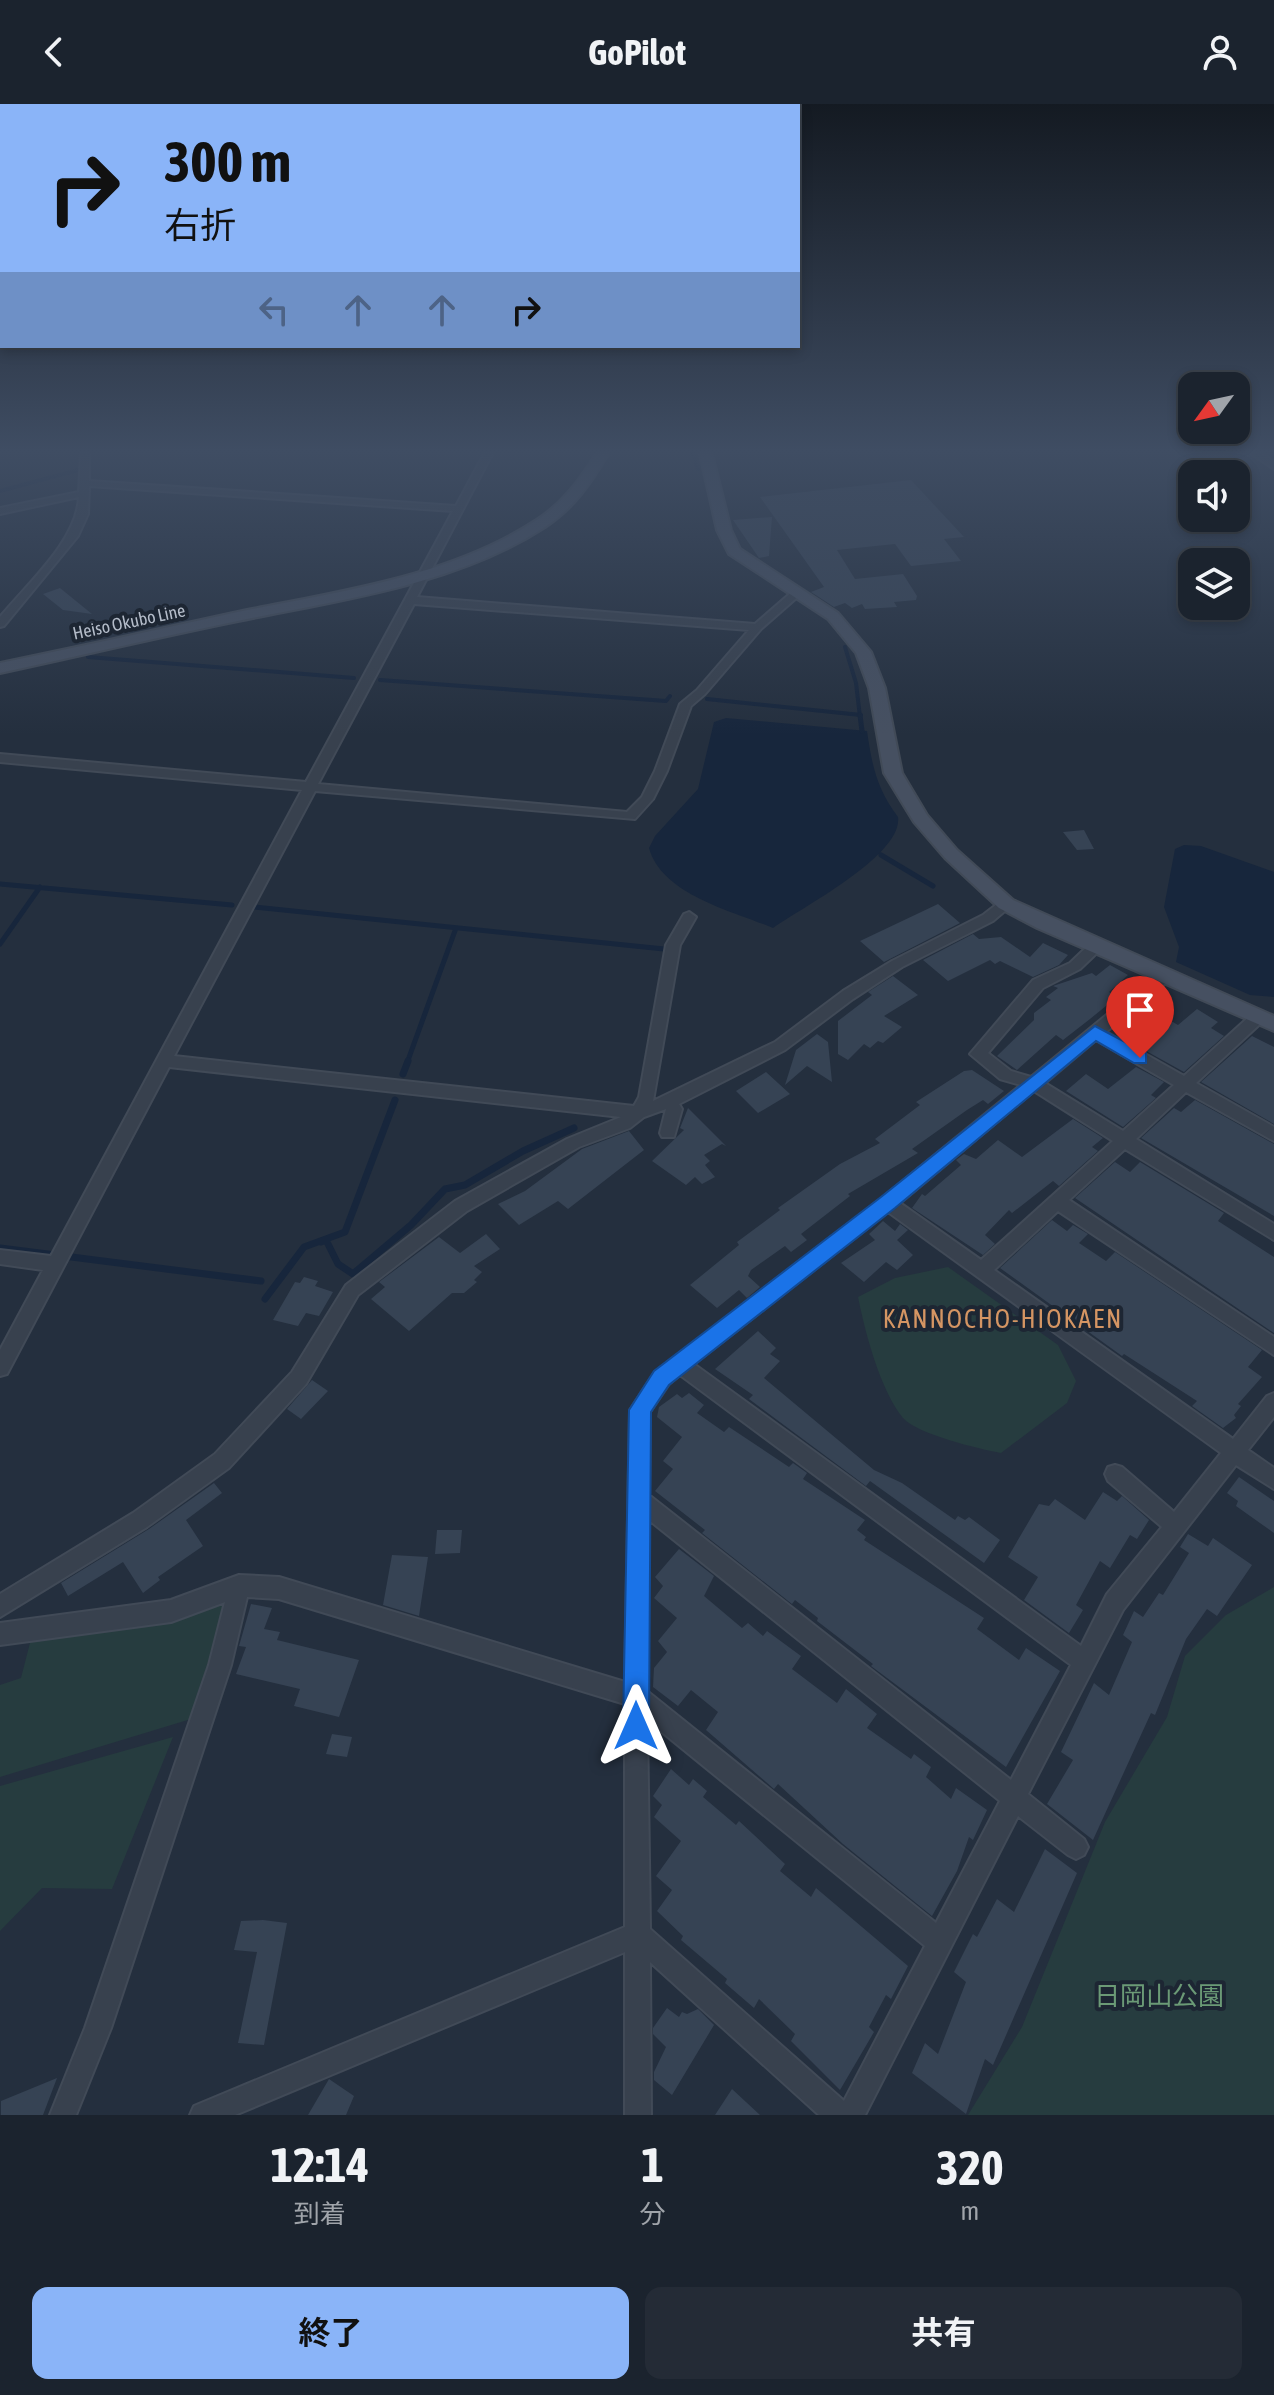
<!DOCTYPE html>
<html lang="ja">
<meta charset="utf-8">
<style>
body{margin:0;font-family:"Asap Condensed","Noto Sans JP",sans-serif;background:#242b36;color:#f1f3f6;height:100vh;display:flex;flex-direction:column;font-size:30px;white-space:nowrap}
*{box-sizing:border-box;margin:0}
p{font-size:26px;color:#a0a4aa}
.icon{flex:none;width:44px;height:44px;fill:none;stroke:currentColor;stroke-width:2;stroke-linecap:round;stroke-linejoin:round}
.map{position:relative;height:2011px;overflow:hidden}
.sheet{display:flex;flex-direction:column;background:#1b232e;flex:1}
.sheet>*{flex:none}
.hud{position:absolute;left:0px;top:0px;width:800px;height:244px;box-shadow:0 4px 12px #0003,0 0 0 2px #39404a;background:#8ab4f8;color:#111;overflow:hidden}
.needle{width:52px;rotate:237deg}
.tools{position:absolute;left:1178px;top:268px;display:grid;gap:16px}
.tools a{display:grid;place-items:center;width:72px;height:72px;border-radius:16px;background:#1b232e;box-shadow:0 4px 12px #0003,0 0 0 2px #39404a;font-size:40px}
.pin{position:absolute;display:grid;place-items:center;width:68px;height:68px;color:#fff;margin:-82px -34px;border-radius:50% 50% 50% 0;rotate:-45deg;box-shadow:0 0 8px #0007}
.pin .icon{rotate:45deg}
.me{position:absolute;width:88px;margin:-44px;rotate:0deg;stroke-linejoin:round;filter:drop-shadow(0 0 6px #0008)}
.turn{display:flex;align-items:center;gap:28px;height:168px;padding:0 32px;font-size:36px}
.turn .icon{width:104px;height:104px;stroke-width:2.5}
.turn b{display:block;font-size:56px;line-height:68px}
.lanes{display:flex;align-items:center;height:76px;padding:0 32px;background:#0003;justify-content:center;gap:40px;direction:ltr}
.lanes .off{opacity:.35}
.eta{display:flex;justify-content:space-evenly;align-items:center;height:136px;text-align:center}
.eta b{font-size:48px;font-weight:700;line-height:56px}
.action{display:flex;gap:16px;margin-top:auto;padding:16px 32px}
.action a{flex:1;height:92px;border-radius:16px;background:#8ab4f8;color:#111;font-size:32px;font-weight:700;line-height:92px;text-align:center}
.action a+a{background:#242b36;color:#f1f3f6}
header{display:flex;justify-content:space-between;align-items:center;height:104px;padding:0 32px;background:#1b232e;font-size:36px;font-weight:700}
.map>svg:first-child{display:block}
</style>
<header><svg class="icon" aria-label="back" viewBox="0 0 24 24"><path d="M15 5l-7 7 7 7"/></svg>GoPilot<svg class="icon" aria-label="person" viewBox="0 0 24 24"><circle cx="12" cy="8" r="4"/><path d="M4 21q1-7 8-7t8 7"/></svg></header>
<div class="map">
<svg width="1274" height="2011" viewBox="0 0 1274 2011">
<rect width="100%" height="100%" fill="#242f3e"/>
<!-- green -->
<path fill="#263c3f" d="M948,1163L1058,1241L1076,1277L1067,1299L1001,1349C979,1345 917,1330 903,1314C880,1286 865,1228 858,1193L895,1174Z
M1274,1483V2011H968L1022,1923L1105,1718L1167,1613L1185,1552L1226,1511Z
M231,1489L209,1568L191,1615L0,1673V1581L21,1574L32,1531Z
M173,1633L112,1785L42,1784L0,1827V1682Z"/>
<!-- water -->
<path fill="#17263c" d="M726,614L867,627C872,662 877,685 898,713C903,751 803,803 773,824C733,807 662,791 649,744L655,732L698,685L714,618Z
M1184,741L1201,742L1274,768V893L1250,891L1176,858L1179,843L1164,803L1175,745Z"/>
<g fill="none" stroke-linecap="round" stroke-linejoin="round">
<!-- stream-far2 -->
<path stroke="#17263c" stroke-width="4" d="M693,350L698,365
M0,387L78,366
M845,543L856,579L860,613
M88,553L354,574
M380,576L666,597L670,592
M707,595L861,611"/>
<!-- stream-far1 -->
<path stroke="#17263c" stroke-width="5" d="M860,611L862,627
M881,751L933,782
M0,780L232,801
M254,803L664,845
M0,840L40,783
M407,959L456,824"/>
<!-- stream -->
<path stroke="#17263c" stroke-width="7" d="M403,970L408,957
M321,1138L326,1136L338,1160L353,1170L411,1121L445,1085L465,1081L523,1047L574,1024
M0,1144L261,1177
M265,1195L304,1143L345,1128L395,996"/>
</g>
<!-- building -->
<path fill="#364354" d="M911,376L964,433L944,435L961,457L911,462L895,440L837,446L855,475L903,470L917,492L916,496L894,498L897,503L865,505L862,500L852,504L845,499L834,503L811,488L824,483L760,393Z
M772,413L769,452L759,454L733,416Z
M60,484L92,510L63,506L43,490Z
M1084,726L1094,745L1077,746L1063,728Z
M938,800L960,819L884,858L860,837Z
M973,830L979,835L1001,833L1030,853L1043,839L1068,851L1059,861L1033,873L1000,857L995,860L990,856L948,877L923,856Z
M1110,861L1128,871L1109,888L1117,893L1090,915L1063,936L1056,931L1017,966L997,952L1034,916V909L1051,896L1046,893L1058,884L1053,882L1092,869L1096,872Z
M893,872L918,891L884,912L902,923L883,939L878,937L870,944L864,940L848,956L838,950V917L872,891L868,888Z
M1149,904L1178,921L1197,905L1218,918L1211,924L1224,932L1184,968L1121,933L1140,909Z
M817,930L828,938L832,978L807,962L785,981L796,946Z
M1252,932L1274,943V1020L1201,978Z
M1136,963L1164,978L1151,991L1156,994L1123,1023L1066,987L1086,970L1108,985Z
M972,966L1004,987L988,1000L983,996L967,1006L912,1045L918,1049L848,1090L850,1092L801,1130L807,1136L791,1148L785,1142L751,1166L748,1172L760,1183L747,1194L739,1186L717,1204L690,1181L739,1141L737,1138L780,1106L778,1104L840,1060L880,1039L875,1035L920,1001L916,998L964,967Z
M766,968L790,990L758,1009L736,987Z
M1195,996L1274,1040V1112L1141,1034L1174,1004L1181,1008Z
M688,1004L726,1042L722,1040L704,1051L710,1057L705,1061L715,1073L702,1080L695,1073L686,1081L652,1057L684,1026L680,1024Z
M1073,1015L1103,1034L1092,1043L1098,1047L1059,1082L1053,1077L1012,1109L1009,1106L985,1131L995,1140L983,1151L912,1104L922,1090L925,1092L961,1061L956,1056L964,1050L976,1055L998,1036L1022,1053Z
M629,1027L644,1046L568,1105L558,1097L519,1121L498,1100L525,1087L582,1045Z
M1115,1058L1130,1068L1140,1058L1224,1109L1218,1117L1274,1153V1229L1075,1094Z
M1052,1116L1067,1127L1073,1121L1088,1130L1079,1139L1106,1157L1115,1148L1262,1246L1248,1263L1262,1273L1238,1300L1241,1302L1234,1311L1236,1314L1223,1324L1192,1302L1197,1297L1124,1250L1122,1252L1000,1164Z
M883,1117L895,1127L900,1120L908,1126L897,1136L913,1151L897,1166L886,1158L864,1178L841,1159L875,1136L869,1130Z
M486,1130L500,1145L474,1162L482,1168L474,1176L477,1178L464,1189H452L409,1227L371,1195L385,1183L379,1178L439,1133L460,1149Z
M304,1173L318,1177L315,1182L333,1188L319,1212L306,1209L298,1222L273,1216L295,1178L300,1179Z
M758,1227L776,1244L770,1250L780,1257L764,1274L874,1366L902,1379L955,1416L958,1412L965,1416L969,1413L1000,1436L984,1459L870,1377L866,1382L749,1295L753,1291L715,1265Z
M312,1276L328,1287L301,1315L287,1305Z
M689,1289L704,1301L697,1309L724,1328L729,1323L789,1363L793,1359L807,1369L803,1375L865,1416L857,1426L866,1433L864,1436L984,1514L977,1525L1019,1556L1026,1544L1060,1567L1006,1663L871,1562L873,1560L817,1517L818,1514L795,1496L792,1500L702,1429L705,1426L655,1387L673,1365L663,1357L682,1333L657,1313L659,1303L677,1290L682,1294Z
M1239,1373L1274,1397V1429L1236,1402L1238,1397L1227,1389Z
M214,1379L222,1389L186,1416L203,1442L158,1473L160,1476L143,1489L123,1458L68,1492L61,1479L149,1425Z
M1103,1388L1117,1397L1122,1392L1149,1416L1137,1435L1130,1431L1110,1464L1100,1457L1076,1501L1083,1506L1069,1529L1024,1496L1038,1473L1008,1453L1039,1400L1049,1402L1055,1395L1085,1416Z
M437,1426H462L460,1449L435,1450Z
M1188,1430L1208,1442L1213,1434L1252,1461L1217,1512L1207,1505L1186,1535L1155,1611L1151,1609L1093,1736L1047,1700L1073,1656L1061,1648L1094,1579L1109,1591L1132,1538L1123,1531L1134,1507L1143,1513L1159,1489L1163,1491L1189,1449L1180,1443Z
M679,1445L714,1472L704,1492L742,1524L748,1519L763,1532L767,1527L801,1552L792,1565L837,1599L846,1585L877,1610L867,1624L911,1655L914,1650L931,1663L926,1673L951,1695L956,1684L987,1706L973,1736L969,1733L957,1767L932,1812L843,1740L778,1680L774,1685L706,1626L718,1608L691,1586L678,1602L653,1583L654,1564L667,1548L658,1537L677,1514L654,1494L663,1482L655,1473Z
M392,1451L428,1453L419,1512L383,1501Z
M251,1500L272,1504L264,1525L280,1528L277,1536L359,1556L339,1613L294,1602L300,1585L236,1570L246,1543L239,1542Z
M332,1630L352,1633L347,1653L326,1650Z
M671,1665L689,1681L693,1675L707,1687L703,1693L736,1721L739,1717L785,1760L780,1767L811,1793L816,1784L908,1862L891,1895L886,1891L869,1923L874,1928L840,1986L791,1937L795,1930L759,1895L754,1904L725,1879L727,1875L681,1836L683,1832L657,1807L672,1786L656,1772L681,1737L654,1713L662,1701L653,1692Z
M1045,1745L1077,1769L993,1961L985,1955L966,2010L912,1969L925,1939L938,1950L966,1878L954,1868L973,1830L977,1833L997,1795L1014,1808Z
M263,1816L287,1819L264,1941L238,1939L257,1848L234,1846L241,1817Z
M667,1904L679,1913L682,1908L687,1910L698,1905L714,1921L672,1991L654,1976V1968L666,1943L653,1930V1924Z
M57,1974L43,2011H1V1997Z
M329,1975L354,1992L346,2011H308Z
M732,1985L760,2011H715Z"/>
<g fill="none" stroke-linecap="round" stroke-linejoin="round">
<!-- street casing -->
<g stroke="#414a57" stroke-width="4">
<path id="street" d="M81,350H89V377L456,402L484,350H492L417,493L755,520L793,487L802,489L761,525L705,590L691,602L667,667L653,695L635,715L315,687L174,952L634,1002L639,993L666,841L684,810L689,808L696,813L680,841L653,997L775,938L843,887L892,857L983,811L1001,797H1011L1013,800L993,817L902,863L853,895L785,946L679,1000L682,1005L674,1033H662L660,1029L666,1005L644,1013L630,1024L579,1043L467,1107L358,1191L306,1280L229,1364L147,1423L0,1513V1490L133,1409L215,1350L292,1268L346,1181L455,1097L567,1035L621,1013L169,963L7,1270L0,1272V1246L43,1166L0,1160V1146L51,1152L302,686L0,658V650L306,678L453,407L89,382L88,410L78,432L4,522L0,523V513C27,480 77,437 79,393L0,410V404L79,388ZM414,500L749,526L697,586L680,600L655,667L642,693L627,708L318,680Z
M1252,350H1262L1274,358V365Z
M1097,836L1104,841L1102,844L1080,865L1043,884L988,949L1011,967L1031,973L1159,868H1169L1171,872L1169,876L1106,928L1184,972L1251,911H1261L1264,915L1261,919L1196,979L1274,1023V1037L1186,988L1136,1035L1274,1120V1136L1125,1045L1069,1096L1274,1233V1251L1058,1107L994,1166L1233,1335L1267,1292L1274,1289V1313L1248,1346L1274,1364V1385L1236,1361L1123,1506L1028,1690L1084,1735L1088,1743L1084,1751L1076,1755L1068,1751L1018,1712L865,2011H819L650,1858L651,2011H625V1848L235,2011H190L194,2002L625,1823V1600L279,1495L247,1493L231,1561L111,1924L76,2011H50L85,1924L209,1561L225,1498L171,1518L0,1541V1519L171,1496L239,1471L279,1473L625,1578L630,1306L655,1268L882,1094L1021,981L1000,975L970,950L1033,876L1070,859L1092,838ZM1096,936L1174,981L1123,1027L1045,979ZM1034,987L1113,1037L981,1156L900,1099ZM888,1108L1221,1349L1174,1408L1122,1363L1115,1361L1108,1363L1105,1370L1108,1377L1162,1423L1107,1490L1081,1542L694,1260ZM680,1271L1071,1561L1011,1676L649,1391L650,1308L669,1280ZM649,1416L1000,1697L936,1819L647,1587ZM647,1616L925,1842L844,1997L650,1825Z"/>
</g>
<!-- secondary casing -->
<g stroke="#414a57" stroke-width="4">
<path id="secondary" d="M596,350H608C591,379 574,404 545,423C456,481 340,496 238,517C159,533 79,552 0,569V559C78,543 155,526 233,509C334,488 447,474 535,417C562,400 579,377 596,350Z
M700,350H712L731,426L740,445L838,509L871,548L885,584L902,669L927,711L957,746L1013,796L1274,912V927L1037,824L999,804L945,754L914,718L884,669L869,584L856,549L828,515L729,450L717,426Z"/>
</g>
<!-- street -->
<use href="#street" fill="#38414e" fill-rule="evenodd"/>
<!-- secondary -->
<use href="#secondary" fill="#465061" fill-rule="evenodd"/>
</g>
<!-- sky -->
<linearGradient id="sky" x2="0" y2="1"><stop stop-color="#141a22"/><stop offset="0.55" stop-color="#3f4d63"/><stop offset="1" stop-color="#3f4d63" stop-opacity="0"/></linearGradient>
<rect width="1274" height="631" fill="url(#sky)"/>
<!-- route -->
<path fill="#1a73e8" stroke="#114b97" stroke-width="2" d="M1095,922L1146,949V959H1134L1096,937L895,1104L669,1281L651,1308L649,1622L645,1631L636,1634L627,1631L623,1622L629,1306L654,1267L881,1093Z"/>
<g text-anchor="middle" stroke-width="8" stroke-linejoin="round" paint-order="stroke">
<!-- far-street labels -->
<g font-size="18" fill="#b4bcc9" stroke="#1d2633">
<text transform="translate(129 518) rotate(-12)" y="6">Heiso Okubo Line</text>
</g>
<!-- quarter labels -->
<g font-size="26" letter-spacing="2" fill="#d59563" stroke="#1d2633">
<text x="1003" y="1224">KANNOCHO-HIOKAEN</text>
</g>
<!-- near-park labels -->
<g font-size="26" fill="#6b9a76" stroke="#1d2633">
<text x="1159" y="1901">日岡山公園</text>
</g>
</g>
</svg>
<div class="tools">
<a><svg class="needle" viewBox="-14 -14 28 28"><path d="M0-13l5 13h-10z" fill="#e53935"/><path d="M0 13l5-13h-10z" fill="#a0a4aa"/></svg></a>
<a><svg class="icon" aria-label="sound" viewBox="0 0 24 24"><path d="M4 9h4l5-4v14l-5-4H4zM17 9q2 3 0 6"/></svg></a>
<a><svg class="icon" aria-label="layers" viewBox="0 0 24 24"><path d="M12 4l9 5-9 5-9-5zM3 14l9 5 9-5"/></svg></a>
</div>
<div class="pin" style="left:1140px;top:954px;background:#d93025"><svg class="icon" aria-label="arrive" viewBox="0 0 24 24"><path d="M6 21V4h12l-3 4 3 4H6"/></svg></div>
<svg class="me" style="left:636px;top:1622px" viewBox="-20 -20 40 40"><path d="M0-17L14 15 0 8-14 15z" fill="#1a73e8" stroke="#fff" stroke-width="4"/></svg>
<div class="hud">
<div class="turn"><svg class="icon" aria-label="right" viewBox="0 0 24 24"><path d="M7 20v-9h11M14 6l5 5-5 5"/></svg><div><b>300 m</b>右折</div></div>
<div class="lanes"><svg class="icon off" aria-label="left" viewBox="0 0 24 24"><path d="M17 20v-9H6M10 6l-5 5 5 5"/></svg><svg class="icon off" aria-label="ahead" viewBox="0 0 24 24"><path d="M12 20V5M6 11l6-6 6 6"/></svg><svg class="icon off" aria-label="ahead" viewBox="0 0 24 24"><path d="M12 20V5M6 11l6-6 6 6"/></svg><svg class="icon" aria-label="right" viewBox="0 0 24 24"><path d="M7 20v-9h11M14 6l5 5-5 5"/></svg></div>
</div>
</div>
<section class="sheet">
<div class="eta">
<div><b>12:14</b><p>到着</p></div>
<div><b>1</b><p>分</p></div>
<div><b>320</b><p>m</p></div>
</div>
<div class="action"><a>終了</a><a>共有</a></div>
</section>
